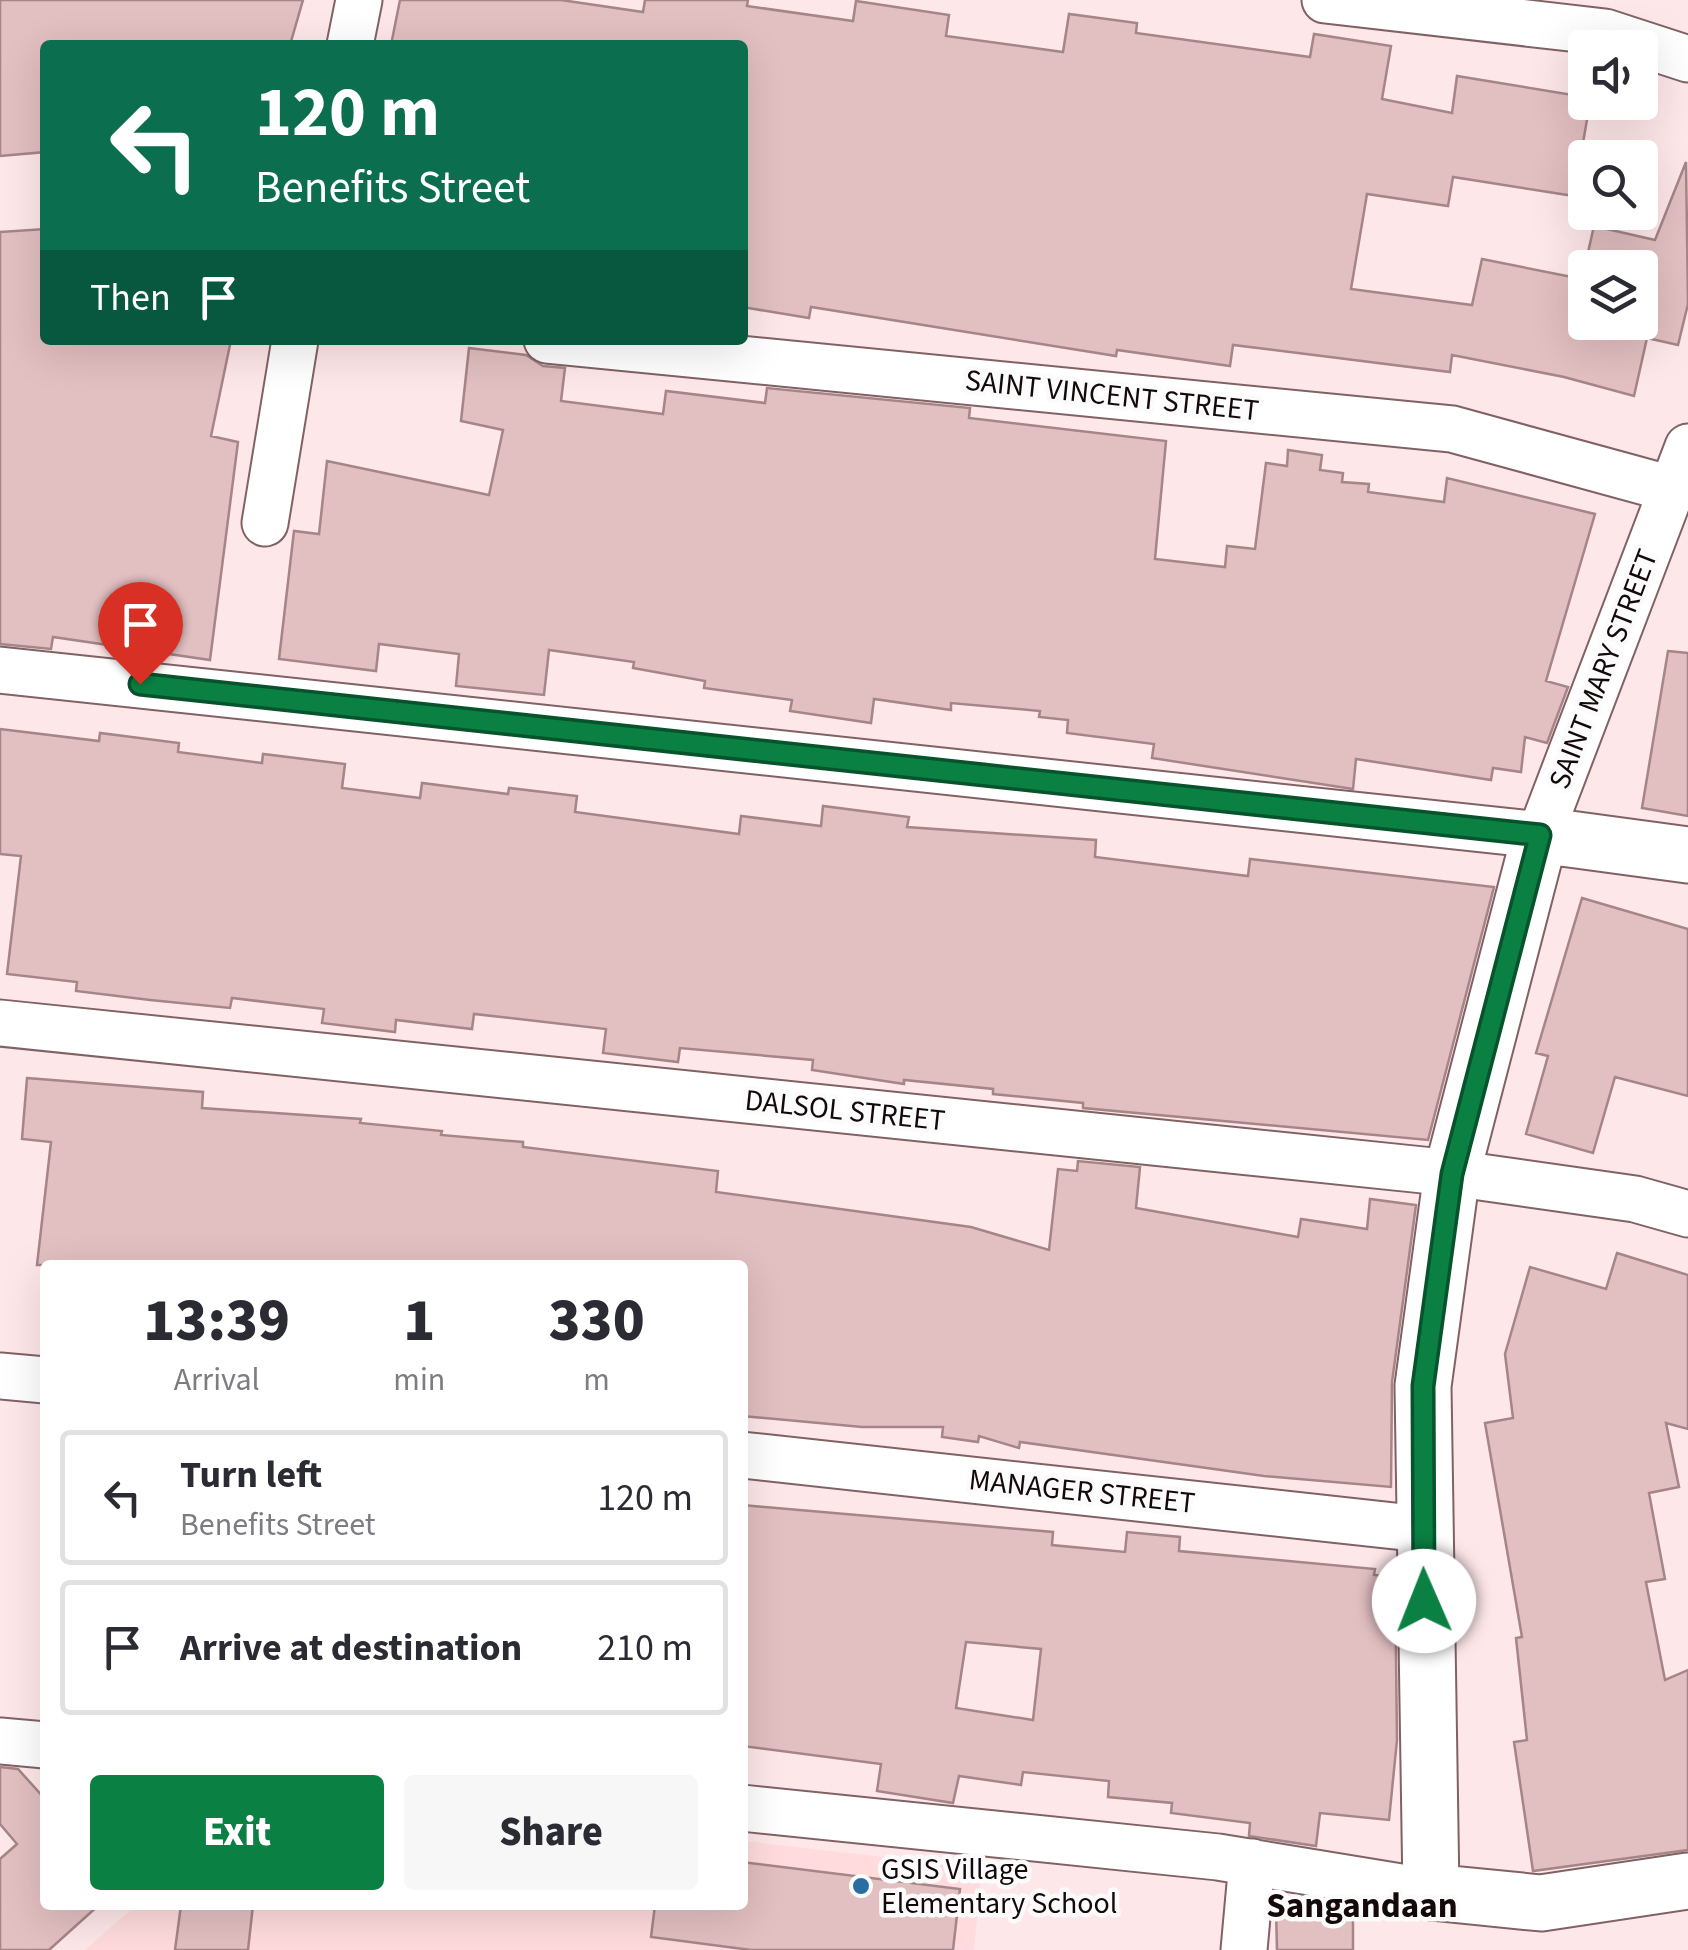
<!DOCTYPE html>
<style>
body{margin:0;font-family:"Source Sans 3",sans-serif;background:#f7f7f7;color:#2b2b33;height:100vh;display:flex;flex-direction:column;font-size:38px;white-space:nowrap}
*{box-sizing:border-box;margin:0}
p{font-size:32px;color:#7c7c81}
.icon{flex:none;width:55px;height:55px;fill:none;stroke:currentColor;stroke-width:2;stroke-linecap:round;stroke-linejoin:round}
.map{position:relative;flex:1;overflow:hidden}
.details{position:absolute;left:40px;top:1260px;width:708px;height:650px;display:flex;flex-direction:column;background:#fff;border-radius:10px;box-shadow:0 10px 40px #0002}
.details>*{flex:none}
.hud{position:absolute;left:40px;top:40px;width:708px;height:305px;border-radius:10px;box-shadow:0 10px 40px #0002;background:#0b6e4f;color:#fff;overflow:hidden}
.buttons{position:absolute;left:1568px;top:30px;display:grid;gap:20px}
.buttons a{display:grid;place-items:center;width:90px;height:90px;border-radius:10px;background:#fff;box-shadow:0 10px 40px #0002;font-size:50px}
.pin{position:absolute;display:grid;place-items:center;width:85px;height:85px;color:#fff;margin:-102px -42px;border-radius:50% 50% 50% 0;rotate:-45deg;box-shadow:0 0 10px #0007}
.pin .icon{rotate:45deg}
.me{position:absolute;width:110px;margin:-55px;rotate:359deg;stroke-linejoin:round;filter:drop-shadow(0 0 8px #0008)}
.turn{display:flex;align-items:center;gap:35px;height:210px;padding:0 50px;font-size:45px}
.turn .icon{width:130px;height:130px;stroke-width:2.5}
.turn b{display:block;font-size:70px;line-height:85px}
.then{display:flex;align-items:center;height:95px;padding:0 50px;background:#0003;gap:20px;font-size:38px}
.eta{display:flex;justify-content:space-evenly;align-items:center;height:170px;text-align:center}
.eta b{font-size:60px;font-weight:800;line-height:70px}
.primary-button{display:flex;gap:20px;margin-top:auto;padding:20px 50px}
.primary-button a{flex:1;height:115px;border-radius:10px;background:#0b8043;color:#fff;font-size:40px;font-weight:800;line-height:115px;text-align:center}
.primary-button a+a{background:#f7f7f7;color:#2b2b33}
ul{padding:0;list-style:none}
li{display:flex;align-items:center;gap:30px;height:135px;margin:0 20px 15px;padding:0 30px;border:5px solid #e1e1e2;border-radius:10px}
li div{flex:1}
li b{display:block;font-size:38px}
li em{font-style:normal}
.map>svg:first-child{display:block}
</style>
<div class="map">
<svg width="1688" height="1950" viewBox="0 0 1688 1950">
<rect width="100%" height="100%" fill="#fee7e9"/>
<!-- built -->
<path fill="#ffdbdd" d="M743,1841L982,1868L974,1950H85L136,1905H742Z"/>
<!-- building -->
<path fill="#e2bfc1" stroke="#a58587" stroke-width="2.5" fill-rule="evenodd" d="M0,0H303L290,45H45V152L0,156Z
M400,0H561L643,12L645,0H748L747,6L853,21L856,1L949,15L946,36L1063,52L1069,14L1137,23L1136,33L1310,57L1314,34L1391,46L1382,99L1452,113L1457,76L1585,97V102H1590L1574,196L1453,177L1448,206L1367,194L1351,289L1472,305L1482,259L1582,279L1594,226L1655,240L1686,162L1688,304L1678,345L1647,338L1634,396L1564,377L1452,355L1450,372L1233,345L1230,366L1117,350L1116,356L811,307L809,318L742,307V45H391ZM1585,268H1640V322H1585Z
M45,229V340H231L211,436L238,442L210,660L53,637L51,649L0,644V232Z
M469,348L526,355L543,366L565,368L561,401L663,414L666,391L765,403L767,388L970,408L969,418L1166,441L1155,559L1225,567L1227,546L1255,549L1266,463L1287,466L1288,450L1322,455L1320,470L1343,473L1342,482L1369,484L1368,492L1444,502L1447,478L1595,514L1546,681L1568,687L1547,743L1525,737L1521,772L1493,768L1491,780L1356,759L1353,789L1152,758L1154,744L1067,733L1068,720L1039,717L1040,711L951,703V710L874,699L871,723L790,711L792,700L704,688L705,681L633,668L634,662L549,650L544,695L456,686L459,654L379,644L376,671L279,659L294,531L319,534L327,461L489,495L503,430L461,421Z
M1668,651L1688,653V816L1642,808Z
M0,729L99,741L100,733L179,743L178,752L262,763L263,754L345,764L342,788L420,798L422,783L508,794L509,788L577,796L575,812L739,834L741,816L821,826L823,806L909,817L907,827L1096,840L1095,857L1248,876L1250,859L1494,887L1428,1140L1083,1108V1103L993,1094V1089L904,1080V1084L812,1070L813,1060L680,1048L678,1062L603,1053L606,1029L474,1014L472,1029L396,1020L395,1032L322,1023L324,1009L232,998L230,1008L150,1000L76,991L77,982L7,974L21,856L0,854Z
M1582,898L1688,929V1096L1615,1077L1593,1153L1526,1134L1548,1056L1536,1053Z
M27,1078L203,1092L202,1108L361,1119L360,1123L442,1131L441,1135L523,1142V1147L718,1171L716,1192L971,1227L1049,1250L1058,1169L1077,1171L1078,1161L1140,1167L1136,1208L1298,1237L1301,1219L1367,1229L1370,1199L1416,1205L1392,1382L1391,1487L1264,1476L1020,1442L1019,1448L979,1436L978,1442L942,1437L943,1427H862L742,1416V1265H37L51,1142L22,1139Z
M1617,1253L1688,1275V1429L1666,1423L1679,1487L1649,1493L1665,1579L1646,1582L1665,1680L1688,1670V1850L1533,1871L1514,1742L1527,1740L1516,1638L1522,1637L1485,1423L1513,1418L1505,1354L1530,1267L1606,1289Z
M742,1505L1053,1532L1052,1545L1125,1552L1127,1532L1180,1537L1179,1551L1375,1569L1374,1575L1395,1577L1397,1740L1389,1820L1320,1813L1316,1846L1249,1836L1250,1823L1171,1813L1172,1803L1108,1797L1109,1781L1023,1772L1021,1785L959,1776L953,1803L877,1791L881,1764L742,1746ZM966,1642L1041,1649L1033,1720L956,1708Z
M0,1767L18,1769L45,1799V1905H99L49,1950H0V1859L17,1844L0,1824Z
M742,1862L960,1889L953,1950H751L651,1937L655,1905H742Z
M181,1905H253L248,1950H175Z
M1353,1907V1950H1277L1276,1909Z"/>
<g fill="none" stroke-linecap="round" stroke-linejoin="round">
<!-- minor casing -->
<g stroke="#816264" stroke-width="49">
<path id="minor" d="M1325,0L1605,32L1688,59
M350,45L359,0
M547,340L1452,429L1671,489
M265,523L295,340
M0,670L1540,835L1688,447
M0,1023L1452,1173L1635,1199L1688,1214
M0,1376L45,1380
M742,1455L1422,1529
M0,1741L45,1745
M742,1808L1218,1857L1431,1892
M1244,1950L1252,1862"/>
</g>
<!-- tertiary casing -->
<g stroke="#816264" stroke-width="59">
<path id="tertiary" d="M1688,855L1540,835L1452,1173L1423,1386L1431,1892L1541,1903L1688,1881"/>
</g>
<!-- minor -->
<use href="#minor" stroke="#fff" stroke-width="45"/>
<!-- tertiary -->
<use href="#tertiary" stroke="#fff" stroke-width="55"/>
</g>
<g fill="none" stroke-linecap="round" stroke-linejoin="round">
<!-- route casing -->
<g stroke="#07532c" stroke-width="25">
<path id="route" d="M140,684L1540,835L1452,1174L1423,1386L1424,1601"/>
</g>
<!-- route -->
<use href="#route" stroke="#0b8043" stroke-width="18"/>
</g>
<!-- markers -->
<circle fill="#296ea3" stroke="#fbfbfb" stroke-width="4" cx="861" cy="1886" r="10"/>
<g text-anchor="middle" stroke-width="9" stroke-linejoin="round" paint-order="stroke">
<!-- street labels -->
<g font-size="30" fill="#14090a" stroke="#fbfbfb">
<text transform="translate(1112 395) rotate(6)" y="10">SAINT VINCENT STREET</text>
<text transform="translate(1603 669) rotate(-69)" y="10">SAINT MARY STREET</text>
<text transform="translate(845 1110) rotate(6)" y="10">DALSOL STREET</text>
<text transform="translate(1082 1491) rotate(6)" y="10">MANAGER STREET</text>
</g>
<!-- poi labels -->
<g font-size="30" fill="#14090a" stroke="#fbfbfb" text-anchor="start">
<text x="881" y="1879">GSIS Village<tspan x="881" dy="34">Elementary School</tspan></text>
</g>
<!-- quarter labels -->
<g font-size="35" font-weight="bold" fill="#14090a" stroke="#fbfbfb">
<text x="1362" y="1917">Sangandaan</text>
</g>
</g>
</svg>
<div class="buttons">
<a><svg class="icon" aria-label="sound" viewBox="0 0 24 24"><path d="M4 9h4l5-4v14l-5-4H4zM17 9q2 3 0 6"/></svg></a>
<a><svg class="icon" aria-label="search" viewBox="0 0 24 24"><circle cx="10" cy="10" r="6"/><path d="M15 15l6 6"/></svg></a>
<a><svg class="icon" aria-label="layers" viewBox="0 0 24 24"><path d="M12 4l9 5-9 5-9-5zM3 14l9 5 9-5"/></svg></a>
</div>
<div class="pin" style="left:140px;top:684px;background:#d93025"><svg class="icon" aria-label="arrive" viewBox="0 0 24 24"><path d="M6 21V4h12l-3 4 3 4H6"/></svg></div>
<svg class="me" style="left:1424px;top:1601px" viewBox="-20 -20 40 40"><circle r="19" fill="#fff"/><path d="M0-13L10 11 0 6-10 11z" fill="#0b8043"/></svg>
<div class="hud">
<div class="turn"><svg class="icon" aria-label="left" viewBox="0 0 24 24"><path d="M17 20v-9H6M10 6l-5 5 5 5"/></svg><div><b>120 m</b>Benefits Street</div></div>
<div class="then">Then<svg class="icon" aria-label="arrive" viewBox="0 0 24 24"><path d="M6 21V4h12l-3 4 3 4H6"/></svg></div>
</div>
<section class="details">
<div class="eta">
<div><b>13:39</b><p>Arrival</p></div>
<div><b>1</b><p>min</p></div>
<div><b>330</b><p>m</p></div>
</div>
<ul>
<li><svg class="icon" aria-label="left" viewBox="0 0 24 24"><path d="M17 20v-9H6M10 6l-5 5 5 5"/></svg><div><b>Turn left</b><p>Benefits Street</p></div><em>120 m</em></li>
<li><svg class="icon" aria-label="arrive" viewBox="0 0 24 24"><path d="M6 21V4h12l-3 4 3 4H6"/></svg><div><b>Arrive at destination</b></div><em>210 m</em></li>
</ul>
<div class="primary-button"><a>Exit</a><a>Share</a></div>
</section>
</div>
